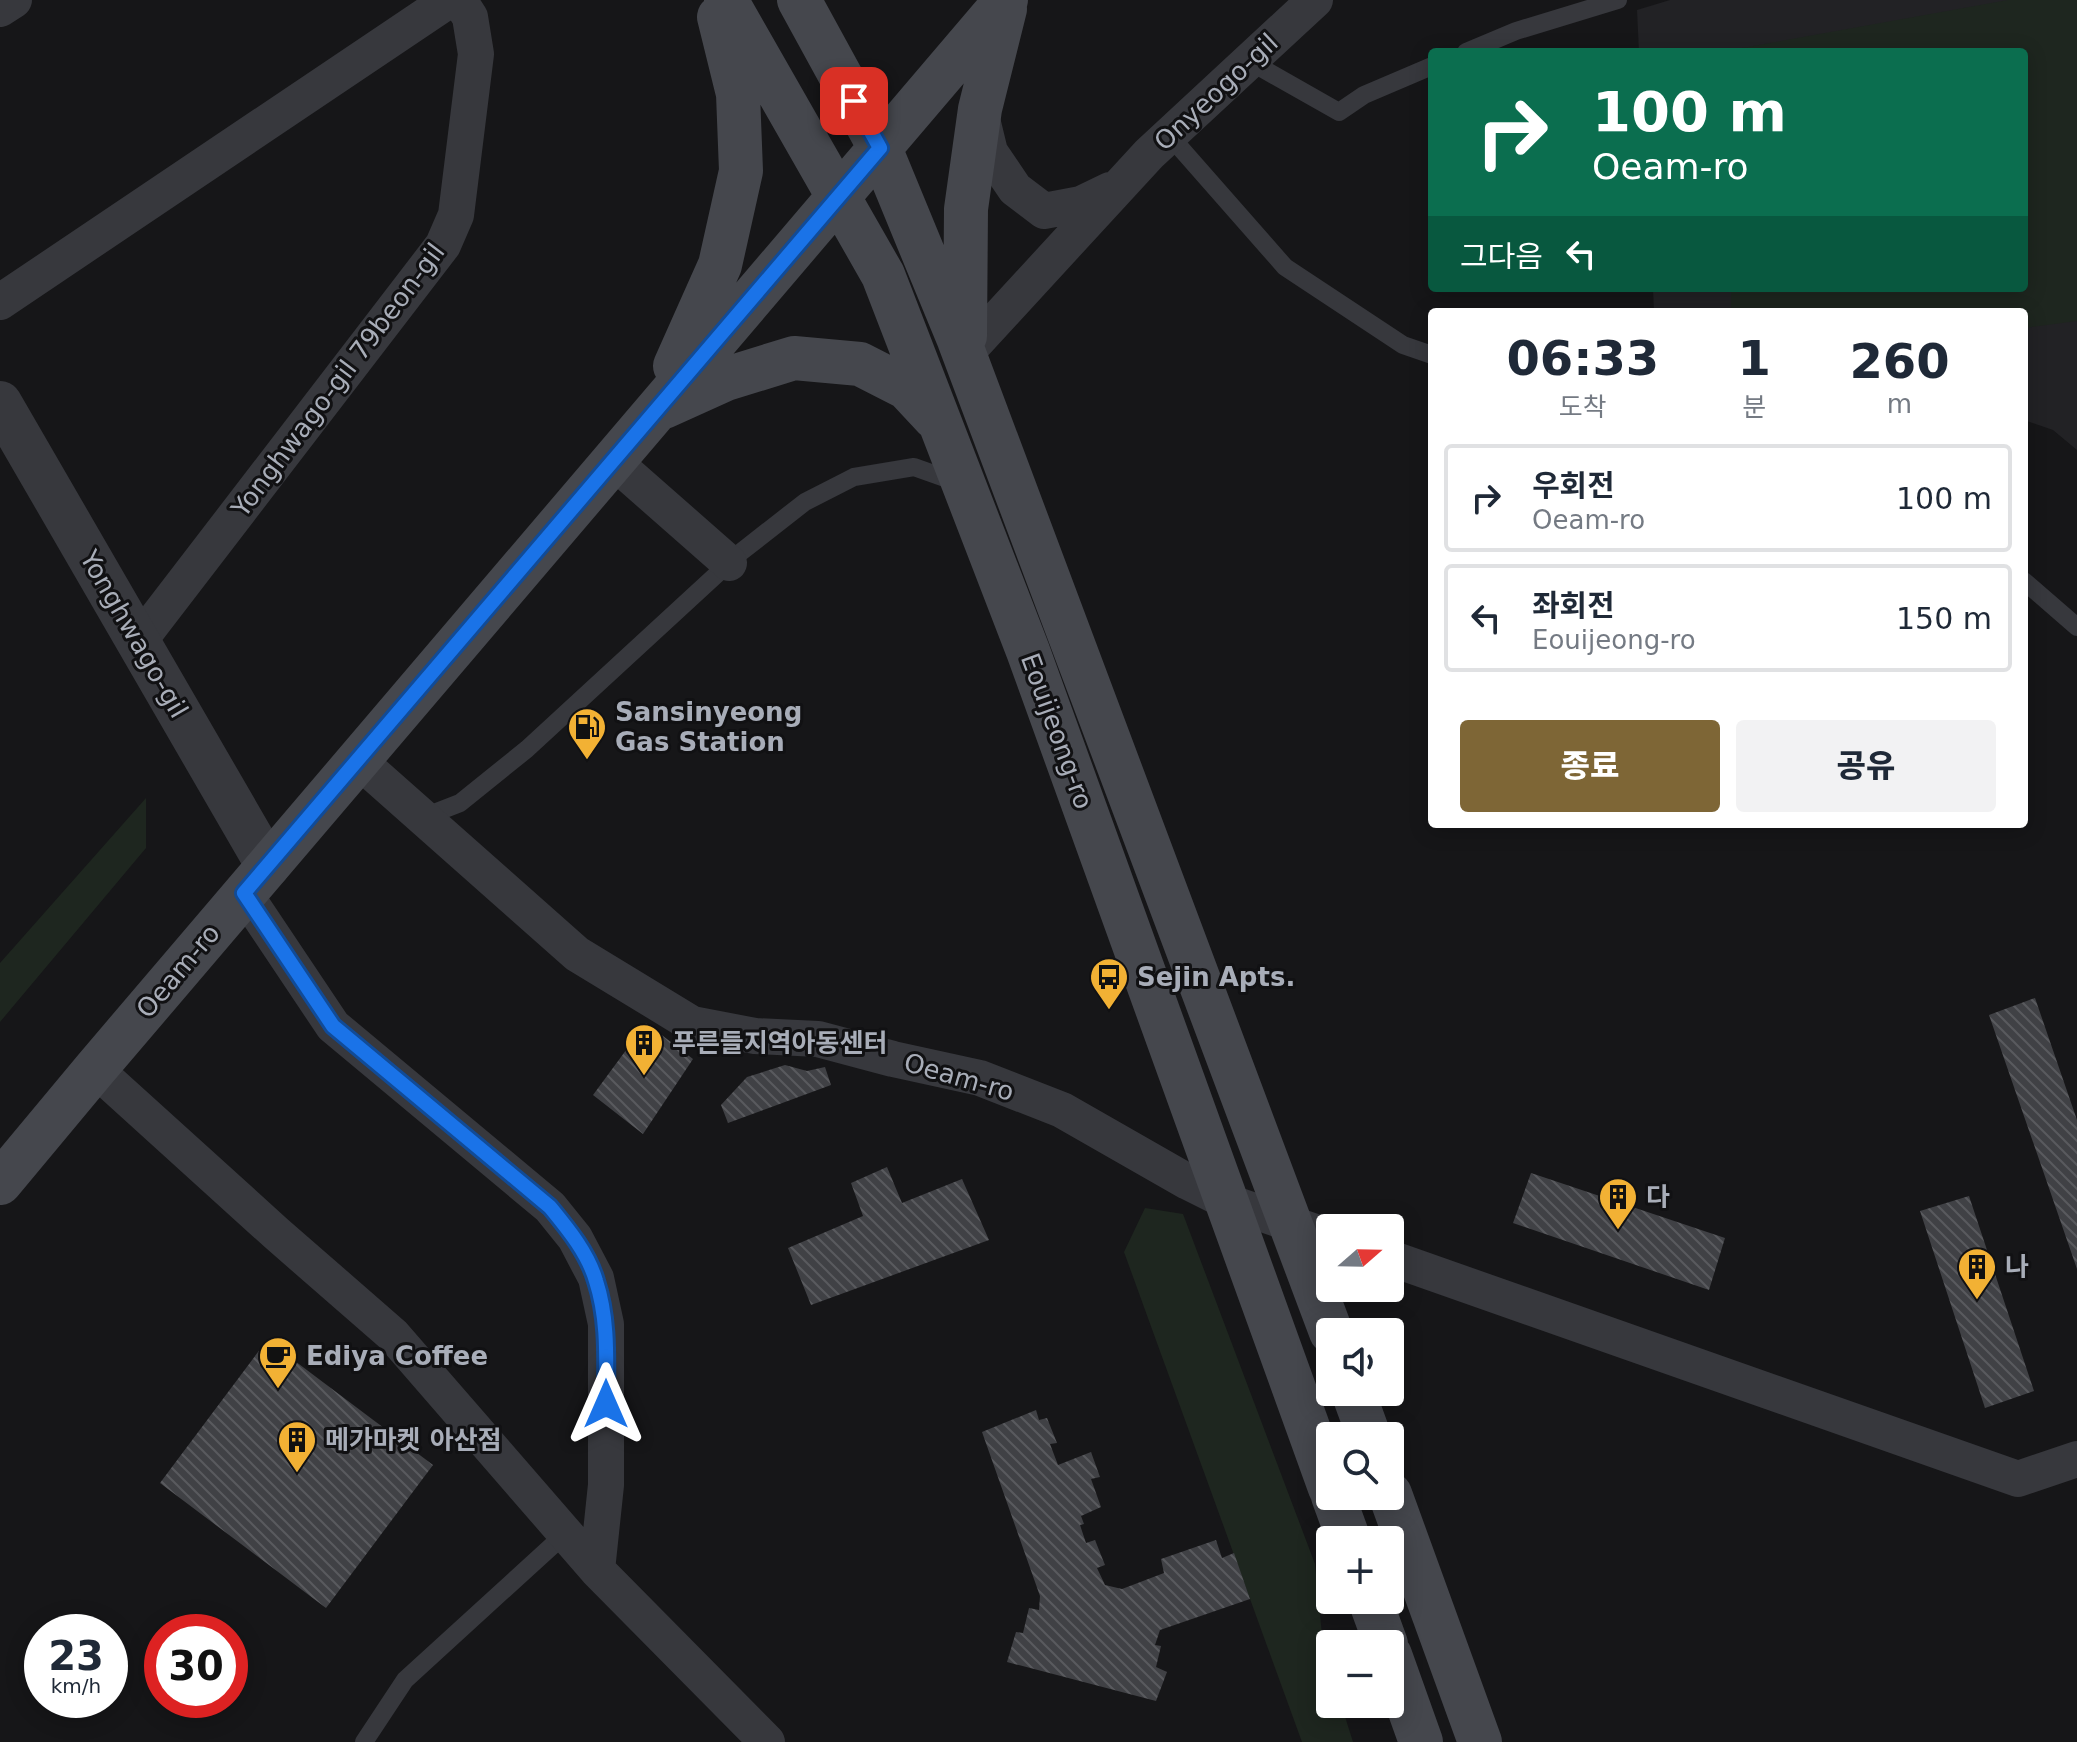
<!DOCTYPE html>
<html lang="ko">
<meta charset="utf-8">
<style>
body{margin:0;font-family:"DejaVu Sans","Noto Sans KR",sans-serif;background:#f2f2f3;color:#1f2937;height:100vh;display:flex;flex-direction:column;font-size:30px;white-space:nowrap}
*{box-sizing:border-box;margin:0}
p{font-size:26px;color:#747a83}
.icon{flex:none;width:44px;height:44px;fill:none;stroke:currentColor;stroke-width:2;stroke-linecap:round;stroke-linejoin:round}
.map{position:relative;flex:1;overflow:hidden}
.drawer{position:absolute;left:1428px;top:308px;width:600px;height:520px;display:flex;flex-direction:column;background:#fff;border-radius:8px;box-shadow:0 4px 20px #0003}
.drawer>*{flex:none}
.top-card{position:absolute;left:1428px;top:48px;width:600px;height:244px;border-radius:8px;box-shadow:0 4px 20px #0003;background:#0b6e4f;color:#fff;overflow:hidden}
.needle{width:52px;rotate:70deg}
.controls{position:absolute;left:1316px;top:1214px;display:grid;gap:16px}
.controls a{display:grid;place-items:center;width:88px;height:88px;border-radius:8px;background:#fff;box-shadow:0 4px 20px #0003;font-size:40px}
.speed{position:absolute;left:24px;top:1614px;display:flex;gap:16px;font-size:40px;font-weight:700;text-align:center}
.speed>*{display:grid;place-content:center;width:104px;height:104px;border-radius:50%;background:#fff;box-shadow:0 4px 20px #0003;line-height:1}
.speed small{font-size:20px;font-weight:400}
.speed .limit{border:12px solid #d22;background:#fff;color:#111}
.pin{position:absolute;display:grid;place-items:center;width:68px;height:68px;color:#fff;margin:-34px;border-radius:16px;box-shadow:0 4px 12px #0006}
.me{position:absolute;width:88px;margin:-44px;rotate:0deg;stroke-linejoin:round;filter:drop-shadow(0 0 6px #0008)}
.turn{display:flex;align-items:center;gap:28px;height:168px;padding:0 32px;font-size:36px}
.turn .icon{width:104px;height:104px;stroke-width:2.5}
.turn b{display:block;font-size:56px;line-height:68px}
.then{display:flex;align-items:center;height:76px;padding:0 32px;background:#0003;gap:16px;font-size:30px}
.eta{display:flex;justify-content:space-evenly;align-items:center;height:136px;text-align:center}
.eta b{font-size:48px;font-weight:800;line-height:56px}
.button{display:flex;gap:16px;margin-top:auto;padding:16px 32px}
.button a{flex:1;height:92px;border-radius:8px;background:#7e6636;color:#fff;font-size:32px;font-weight:800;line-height:92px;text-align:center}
.button a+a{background:#f2f2f3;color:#1f2937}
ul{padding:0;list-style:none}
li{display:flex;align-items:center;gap:24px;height:108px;margin:0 16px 12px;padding:0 16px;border:4px solid #e0e1e3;border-radius:8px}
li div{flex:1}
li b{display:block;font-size:30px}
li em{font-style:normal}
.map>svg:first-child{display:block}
</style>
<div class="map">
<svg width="2077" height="1742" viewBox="0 0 2077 1742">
<defs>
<pattern id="building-back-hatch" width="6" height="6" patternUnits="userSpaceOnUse" patternTransform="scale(2)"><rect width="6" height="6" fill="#404145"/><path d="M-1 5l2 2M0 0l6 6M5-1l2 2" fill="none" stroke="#595a5e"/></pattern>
</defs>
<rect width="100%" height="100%" fill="#161618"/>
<!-- built -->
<path fill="#222225" d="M1670,0H2077V450L2053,430L2024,420V312H1654L1653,288H2024V52H1639L1637,10Z"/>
<!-- grass -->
<path fill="#1e261f" d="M2008,0H2077V321L2024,328V312H1766L1731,308V288H2024V52H1720Z
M146,798V848L0,1022V963Z
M1145,1208L1183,1214L1315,1564L1324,1655L1330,1672V1704H1341L1353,1742H1302L1124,1252Z"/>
<!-- building -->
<path fill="url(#building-back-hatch)" d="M2035,998L2077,1120V1269L1989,1015Z
M646,1023L693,1059L643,1134L593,1095Z
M785,1065L807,1071L825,1067L831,1085L728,1123L721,1105L747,1077Z
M887,1167L902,1203L962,1179L989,1240L811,1305L788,1248L863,1216L851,1183Z
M1531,1173L1725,1238L1709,1290L1513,1223Z
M1969,1196L2034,1391L1985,1408L1920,1211Z
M267,1340L433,1465L326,1608L160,1483Z
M1036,1410L1039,1420L1047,1418L1057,1443L1050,1444L1058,1465L1091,1452L1100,1477L1091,1479L1101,1507L1081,1516L1084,1524L1080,1525L1086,1543L1095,1540L1105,1565L1097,1568L1105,1585L1122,1589L1164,1573L1161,1559L1216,1540L1222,1558L1234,1553L1250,1599L1160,1630L1155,1645L1161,1646L1156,1667L1167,1672L1156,1701L1007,1662L1016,1632L1023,1633L1029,1608L1039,1610L1040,1596L982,1432Z"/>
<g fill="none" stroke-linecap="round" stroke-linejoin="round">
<!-- service -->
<path stroke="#37383d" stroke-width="18" d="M1466,52L1516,31L1618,0
M1249,61L1339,112L1364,95L1432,66
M1169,135L1285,267L1403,345L1432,355
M2024,581L2077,627
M424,817L460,803L527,749L741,552L805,502L854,477L914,467L959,483
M364,1742L405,1680L565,1534"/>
<!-- minor -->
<path stroke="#37383d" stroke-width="36" d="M0,9L14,0
M981,115L990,152L1015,189L1044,211L1081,204L1110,190
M0,302L449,0
M965,354L1149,154L1315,0
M613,461L729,563
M139,641L443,245L456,215L476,54L470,17L459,0
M358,760L577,954L692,1024L755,1036L818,1039L893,1059L980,1078L1062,1110L1188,1182L1228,1202L1330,1237
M244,893L333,1026L550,1207L575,1238L596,1278L606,1324V1485L597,1570
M95,1069L276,1233L393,1335L597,1570L767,1742
M1390,1258L2018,1479L2077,1459"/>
<!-- tertiary -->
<path stroke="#37383d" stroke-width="44" d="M0,403L268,866"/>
<!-- secondary -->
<path stroke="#45474d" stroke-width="44" d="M726,0L883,275L1028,651L1330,1488
M799,0L880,148L959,340L1331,1332
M965,336L966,209L980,109L1005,9
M675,366L720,265L741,171L738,94L719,17
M664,407L726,379L794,358L860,364L907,388L935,418
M0,1183L95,1069L1006,0
M1353,1392L1369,1436
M1390,1494L1480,1742
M1333,1496L1349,1540
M1370,1600L1386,1644
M1390,1655L1421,1742"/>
</g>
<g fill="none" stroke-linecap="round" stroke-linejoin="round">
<!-- route casing -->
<g stroke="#114b97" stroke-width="20">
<path id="route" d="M606,1404C606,1363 609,1321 596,1281C588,1253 568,1229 550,1207L333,1026L244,893L880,148L854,101"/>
</g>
<!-- route -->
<use href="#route" stroke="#1a73e8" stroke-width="14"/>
</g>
<!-- icons -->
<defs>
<g id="fuel-pin" transform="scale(2)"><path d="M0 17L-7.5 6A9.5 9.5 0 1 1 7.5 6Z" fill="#f2b134" stroke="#111113"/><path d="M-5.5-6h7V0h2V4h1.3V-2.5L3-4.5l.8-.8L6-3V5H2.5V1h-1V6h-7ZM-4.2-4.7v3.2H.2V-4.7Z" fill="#111"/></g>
<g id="bus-pin" transform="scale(2)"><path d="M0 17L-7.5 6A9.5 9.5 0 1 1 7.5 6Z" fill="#f2b134" stroke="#111113"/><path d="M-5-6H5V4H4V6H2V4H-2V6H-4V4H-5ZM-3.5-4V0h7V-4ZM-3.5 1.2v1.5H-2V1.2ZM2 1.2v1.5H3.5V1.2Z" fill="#111"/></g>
<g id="building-pin" transform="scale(2)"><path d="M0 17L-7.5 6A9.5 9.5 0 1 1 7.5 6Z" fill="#f2b134" stroke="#111113"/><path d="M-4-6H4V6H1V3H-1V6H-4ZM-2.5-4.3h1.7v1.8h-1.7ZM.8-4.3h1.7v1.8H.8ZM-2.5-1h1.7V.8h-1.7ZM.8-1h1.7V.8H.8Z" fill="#111"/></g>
<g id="cafe-pin" transform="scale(2)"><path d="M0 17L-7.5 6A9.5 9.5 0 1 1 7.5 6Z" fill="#f2b134" stroke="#111113"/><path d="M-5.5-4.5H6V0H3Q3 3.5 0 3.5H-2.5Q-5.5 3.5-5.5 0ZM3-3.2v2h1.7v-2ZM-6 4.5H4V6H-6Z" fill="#111"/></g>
</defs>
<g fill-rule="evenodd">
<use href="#fuel-pin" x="587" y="727"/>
<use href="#bus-pin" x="1109" y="977"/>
<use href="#building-pin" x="644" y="1043"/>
<use href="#building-pin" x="1618" y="1197"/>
<use href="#building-pin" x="1977" y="1267"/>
<use href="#cafe-pin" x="278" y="1356"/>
<use href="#building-pin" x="297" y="1440"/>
</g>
<g text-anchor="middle" stroke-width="6" stroke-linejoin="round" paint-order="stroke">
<!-- street labels -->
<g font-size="26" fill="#a8adb8" stroke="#111113">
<text transform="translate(1216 92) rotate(-43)" y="9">Onyeogo-gil</text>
<text transform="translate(338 380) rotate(-53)" y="9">Yonghwago-gil 79beon-gil</text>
<text transform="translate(134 634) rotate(60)" y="9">Yonghwago-gil</text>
<text transform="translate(1057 731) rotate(70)" y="9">Eouijeong-ro</text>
<text transform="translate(178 971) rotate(-50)" y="9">Oeam-ro</text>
<text transform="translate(959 1077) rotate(16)" y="9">Oeam-ro</text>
</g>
<!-- poi labels -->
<g font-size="26" font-weight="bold" fill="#a8adb8" stroke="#111113" text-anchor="start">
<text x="615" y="721">Sansinyeong<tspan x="615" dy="30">Gas Station</tspan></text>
<text x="1137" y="986">Sejin Apts.</text>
<text x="672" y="1052">푸른들지역아동센터</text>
<text x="1646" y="1206">다</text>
<text x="2005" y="1276">나</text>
<text x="306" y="1365">Ediya Coffee</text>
<text x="325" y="1449">메가마켓 아산점</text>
</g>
</g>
</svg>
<div class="controls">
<a><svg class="needle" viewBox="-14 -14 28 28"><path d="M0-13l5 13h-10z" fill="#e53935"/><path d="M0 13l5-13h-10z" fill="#747a83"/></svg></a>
<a><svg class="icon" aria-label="sound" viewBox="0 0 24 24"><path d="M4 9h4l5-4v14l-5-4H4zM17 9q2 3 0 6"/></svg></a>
<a><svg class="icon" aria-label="search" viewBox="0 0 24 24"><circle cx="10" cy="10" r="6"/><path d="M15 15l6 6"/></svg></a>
<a>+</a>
<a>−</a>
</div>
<div class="speed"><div>23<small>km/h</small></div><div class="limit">30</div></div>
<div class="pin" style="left:854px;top:101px;background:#d93025"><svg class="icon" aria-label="arrive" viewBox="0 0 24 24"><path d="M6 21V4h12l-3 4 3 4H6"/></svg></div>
<svg class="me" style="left:606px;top:1404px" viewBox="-20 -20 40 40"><path d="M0-17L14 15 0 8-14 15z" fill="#1a73e8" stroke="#fff" stroke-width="4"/></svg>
<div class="top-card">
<div class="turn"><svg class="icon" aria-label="right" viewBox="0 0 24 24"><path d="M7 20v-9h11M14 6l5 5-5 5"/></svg><div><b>100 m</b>Oeam-ro</div></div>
<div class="then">그다음<svg class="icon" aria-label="left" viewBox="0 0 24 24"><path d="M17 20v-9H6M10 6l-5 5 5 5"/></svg></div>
</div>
<section class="drawer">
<div class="eta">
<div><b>06:33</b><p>도착</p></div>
<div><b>1</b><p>분</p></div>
<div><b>260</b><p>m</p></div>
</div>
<ul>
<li><svg class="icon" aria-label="right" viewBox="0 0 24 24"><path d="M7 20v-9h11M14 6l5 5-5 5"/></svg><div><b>우회전</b><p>Oeam-ro</p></div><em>100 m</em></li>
<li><svg class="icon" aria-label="left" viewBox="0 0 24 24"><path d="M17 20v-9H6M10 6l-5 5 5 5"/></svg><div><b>좌회전</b><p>Eouijeong-ro</p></div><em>150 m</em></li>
</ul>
<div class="button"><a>종료</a><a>공유</a></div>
</section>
</div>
